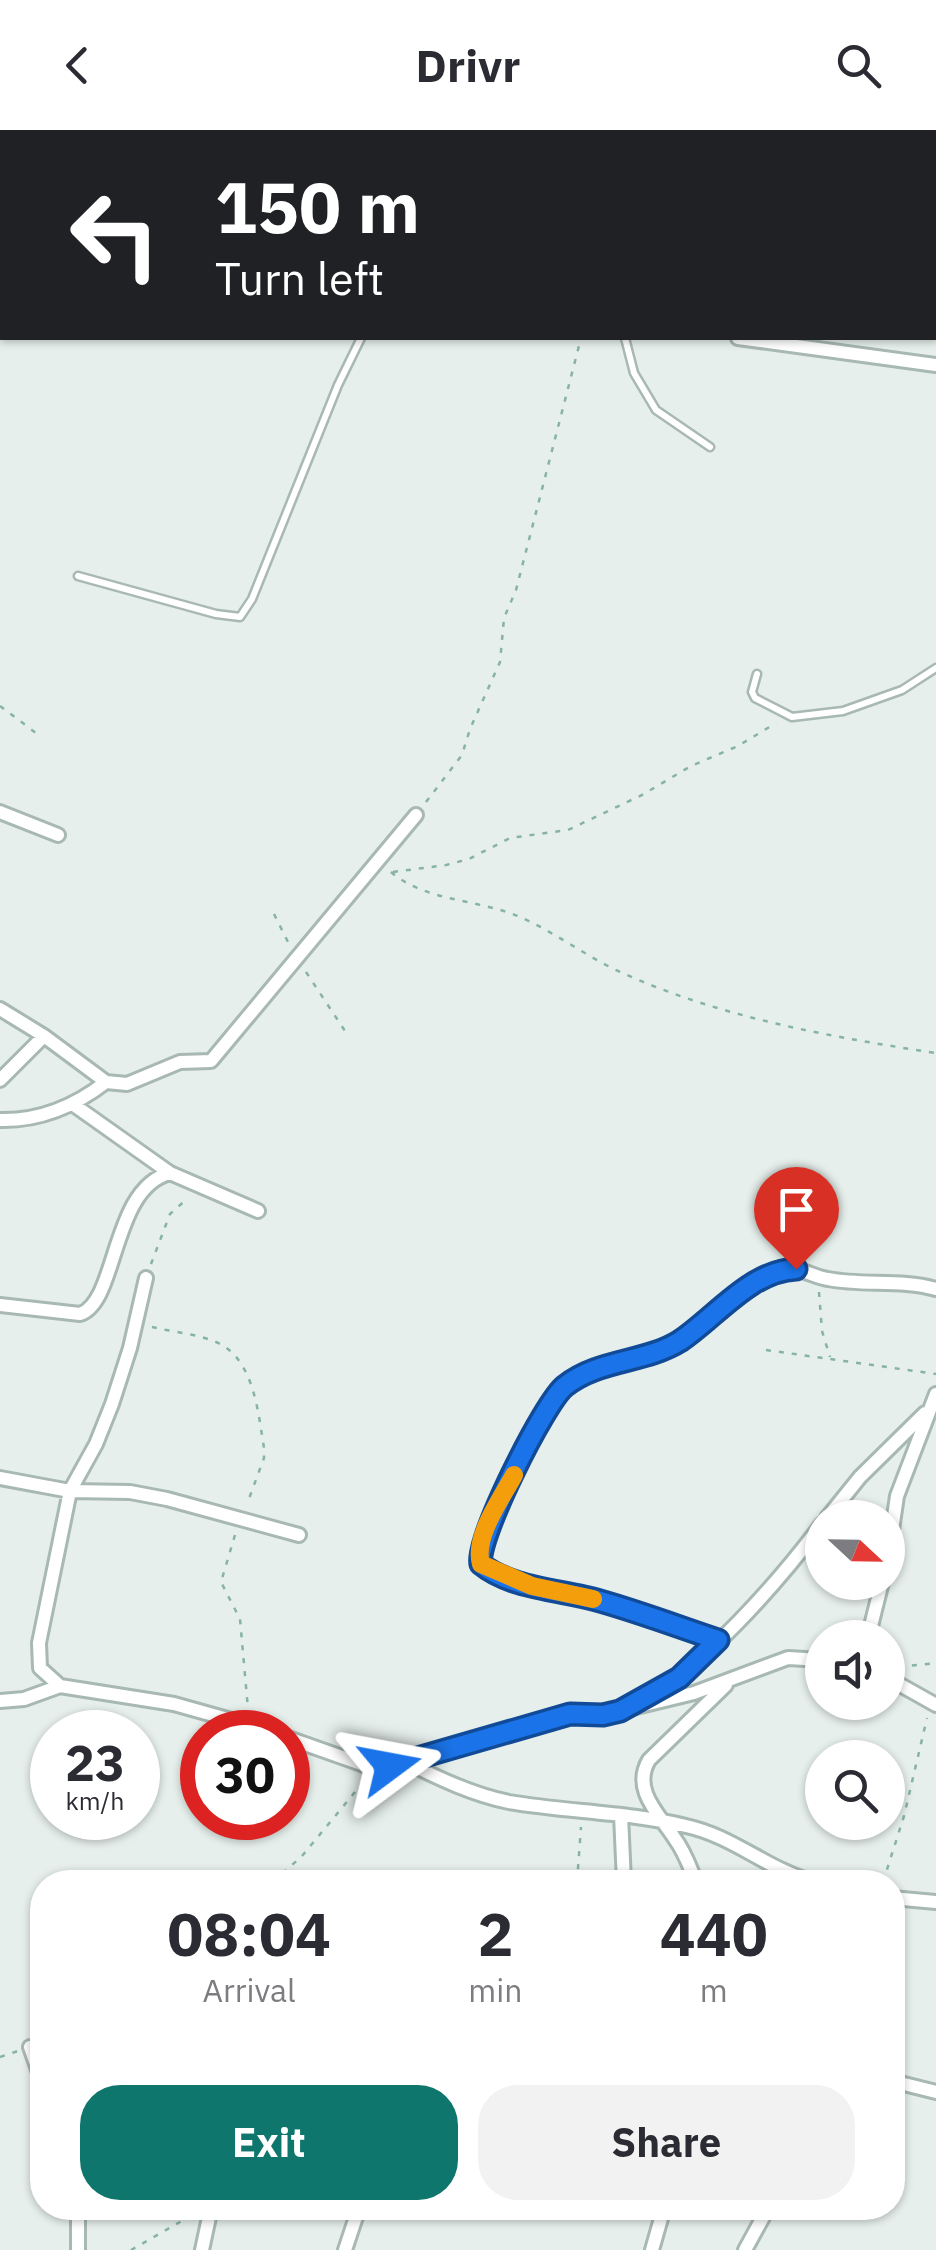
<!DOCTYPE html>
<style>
body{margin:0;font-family:"IBM Plex Sans",sans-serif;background:#f2f2f3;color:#2b2b33;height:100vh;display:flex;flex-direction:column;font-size:38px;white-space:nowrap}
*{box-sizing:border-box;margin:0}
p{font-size:32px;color:#7c7c81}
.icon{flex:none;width:55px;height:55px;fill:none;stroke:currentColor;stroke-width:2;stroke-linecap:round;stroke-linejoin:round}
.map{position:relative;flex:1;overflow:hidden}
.side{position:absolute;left:30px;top:1740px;width:875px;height:350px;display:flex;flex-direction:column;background:#fff;border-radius:40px;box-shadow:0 2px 8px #0004}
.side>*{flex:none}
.top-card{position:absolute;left:0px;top:0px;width:938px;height:210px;box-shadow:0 2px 8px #0004;background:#202124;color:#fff;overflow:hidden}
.needle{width:65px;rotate:112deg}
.controls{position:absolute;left:805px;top:1370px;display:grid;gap:20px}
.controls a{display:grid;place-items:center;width:100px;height:100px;border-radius:50%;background:#fff;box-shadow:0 2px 8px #0004;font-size:50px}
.speed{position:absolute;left:30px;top:1580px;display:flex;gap:20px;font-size:50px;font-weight:700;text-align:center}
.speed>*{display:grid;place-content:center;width:130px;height:130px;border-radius:50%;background:#fff;box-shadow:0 2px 8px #0004;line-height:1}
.speed small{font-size:25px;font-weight:400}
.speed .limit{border:15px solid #d22;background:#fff;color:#111}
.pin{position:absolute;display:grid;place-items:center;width:85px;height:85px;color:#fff;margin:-102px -42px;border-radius:50% 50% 50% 0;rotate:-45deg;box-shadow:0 0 10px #0007}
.pin .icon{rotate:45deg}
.me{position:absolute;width:110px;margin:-55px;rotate:77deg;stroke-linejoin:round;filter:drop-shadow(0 0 8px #0008)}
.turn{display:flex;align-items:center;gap:35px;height:210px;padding:0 50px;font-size:45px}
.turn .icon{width:130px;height:130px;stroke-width:2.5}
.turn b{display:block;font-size:70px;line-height:85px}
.eta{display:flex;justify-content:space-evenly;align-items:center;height:170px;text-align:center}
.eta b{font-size:60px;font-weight:700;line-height:70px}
.cta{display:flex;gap:20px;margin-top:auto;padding:20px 50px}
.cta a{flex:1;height:115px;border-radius:40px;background:#0f766e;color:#fff;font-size:40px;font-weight:700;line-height:115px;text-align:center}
.cta a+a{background:#f2f2f3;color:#2b2b33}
header{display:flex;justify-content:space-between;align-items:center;height:130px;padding:0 50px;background:#fff;font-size:45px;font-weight:700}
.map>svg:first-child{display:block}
</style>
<header><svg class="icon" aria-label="back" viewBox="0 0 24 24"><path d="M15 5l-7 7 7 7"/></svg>Drivr<svg class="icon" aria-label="search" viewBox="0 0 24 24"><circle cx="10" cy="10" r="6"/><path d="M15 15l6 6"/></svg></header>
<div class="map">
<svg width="936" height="2120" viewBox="0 0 936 2120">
<rect width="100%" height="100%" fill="#e6efeb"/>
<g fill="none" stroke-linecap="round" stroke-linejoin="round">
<!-- lane casing -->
<g stroke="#a8b8b2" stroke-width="11">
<path id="lane" d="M625,208L634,243L656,280L710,317
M78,446L216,484L240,487L252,469L338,255L361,208
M757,544L752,562L755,568L792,587L843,581L902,560L936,538"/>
</g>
<!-- street casing -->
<g stroke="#a8b8b2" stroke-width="18">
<path id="street" d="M0,41L2,42
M738,208L936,235
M0,682L58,705
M0,879L44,906L106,952L127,954L180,932L211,931L416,685
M0,950L44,906
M74,975L170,1043L258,1081
M0,990C40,991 75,976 106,952
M146,1148L130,1218L112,1274L96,1314L70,1361L39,1513L40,1538L60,1556L174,1574L274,1602
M0,1175L80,1184C118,1172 111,1058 170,1043
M0,1348L70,1361L130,1362L167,1369L299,1405
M827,1388L860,1347L925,1283
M888,1427L897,1366L936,1264
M868,1508L882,1452
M718,1509L605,1473L532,1455L481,1434C472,1407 540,1293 556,1265C585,1231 632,1235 668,1217C709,1197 738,1152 784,1140C799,1136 813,1147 828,1149C864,1156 901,1149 936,1159
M888,1548L936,1575
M0,1571L24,1569L60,1556
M639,1572C703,1539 779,1451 822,1394
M288,1608L373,1638H381L438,1625L570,1584L603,1585L694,1563L788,1528L822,1530
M408,1633C440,1649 474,1665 509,1672C568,1682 628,1682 686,1696C733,1706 768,1740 814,1752
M621,1685L624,1752
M696,1752C690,1738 685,1722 675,1709C660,1685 631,1660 649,1630L726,1555
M892,1768L936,1772
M30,1917L42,1951
M892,1951L936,1962
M78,2078V2120
M202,2120L211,2078
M345,2120L359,2078
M652,2120L664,2078
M745,2120L768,2078"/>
</g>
<!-- path -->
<path stroke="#86b3a5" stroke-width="2.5" stroke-dasharray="5 8" stroke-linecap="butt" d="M0,576L40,606
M426,672L462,625L470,599L500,532L504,488L516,460L581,208
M391,742C426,772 479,769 520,787C557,803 589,829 627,845C724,888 831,907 936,923
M393,742L446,735L469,729L510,708L568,700L642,665L691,636L738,616L776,593
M274,784L289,814
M306,842L349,907
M151,1134L170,1084L188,1068
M819,1162L822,1201L830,1227
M152,1197C173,1202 197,1204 216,1212C254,1228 258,1282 264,1318V1328L247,1374
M766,1220L936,1244
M235,1405L221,1452L240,1489L248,1579
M899,1537L936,1533
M273,1752L302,1726L365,1650
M577,1752L581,1697
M883,1752L904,1686L927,1588
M0,1927L18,1921
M131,2120L194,2084"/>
<!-- lane -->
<use href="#lane" stroke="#fff" stroke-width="6"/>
<!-- street -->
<use href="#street" stroke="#fff" stroke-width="12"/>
</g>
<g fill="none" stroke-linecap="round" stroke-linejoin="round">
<!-- route casing -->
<g stroke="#114b97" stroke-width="25">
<path id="route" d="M390,1636L570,1584L603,1585L620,1581L679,1548L718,1510C679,1497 639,1482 600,1471C563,1460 511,1459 481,1434C474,1413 545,1271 565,1256C599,1229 645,1233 680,1211C716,1187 750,1141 796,1139"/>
</g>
<!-- route -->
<use href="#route" stroke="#1a73e8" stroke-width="18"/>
<!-- slow -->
<path stroke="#f59e0b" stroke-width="18" d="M514,1345C502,1368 473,1407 481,1434L532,1456L593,1469"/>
</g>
</svg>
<div class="controls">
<a><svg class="needle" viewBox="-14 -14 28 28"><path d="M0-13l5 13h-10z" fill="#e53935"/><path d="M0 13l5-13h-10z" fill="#7c7c81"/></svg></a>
<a><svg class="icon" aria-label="sound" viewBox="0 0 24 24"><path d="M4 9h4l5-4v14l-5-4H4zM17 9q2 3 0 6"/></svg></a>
<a><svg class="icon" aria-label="search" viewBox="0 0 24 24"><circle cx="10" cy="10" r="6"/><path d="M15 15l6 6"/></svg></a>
</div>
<div class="speed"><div>23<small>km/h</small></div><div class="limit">30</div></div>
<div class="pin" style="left:796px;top:1139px;background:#d93025"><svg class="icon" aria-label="arrive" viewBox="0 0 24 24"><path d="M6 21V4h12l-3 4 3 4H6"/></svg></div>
<svg class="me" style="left:390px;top:1636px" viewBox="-20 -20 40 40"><path d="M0-17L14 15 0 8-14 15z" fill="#1a73e8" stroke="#fff" stroke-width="4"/></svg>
<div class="top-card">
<div class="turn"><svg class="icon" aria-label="left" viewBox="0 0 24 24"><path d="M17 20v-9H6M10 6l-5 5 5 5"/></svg><div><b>150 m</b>Turn left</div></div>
</div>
<section class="side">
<div class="eta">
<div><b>08:04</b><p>Arrival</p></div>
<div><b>2</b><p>min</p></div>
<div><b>440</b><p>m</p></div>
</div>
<div class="cta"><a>Exit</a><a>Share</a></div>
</section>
</div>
